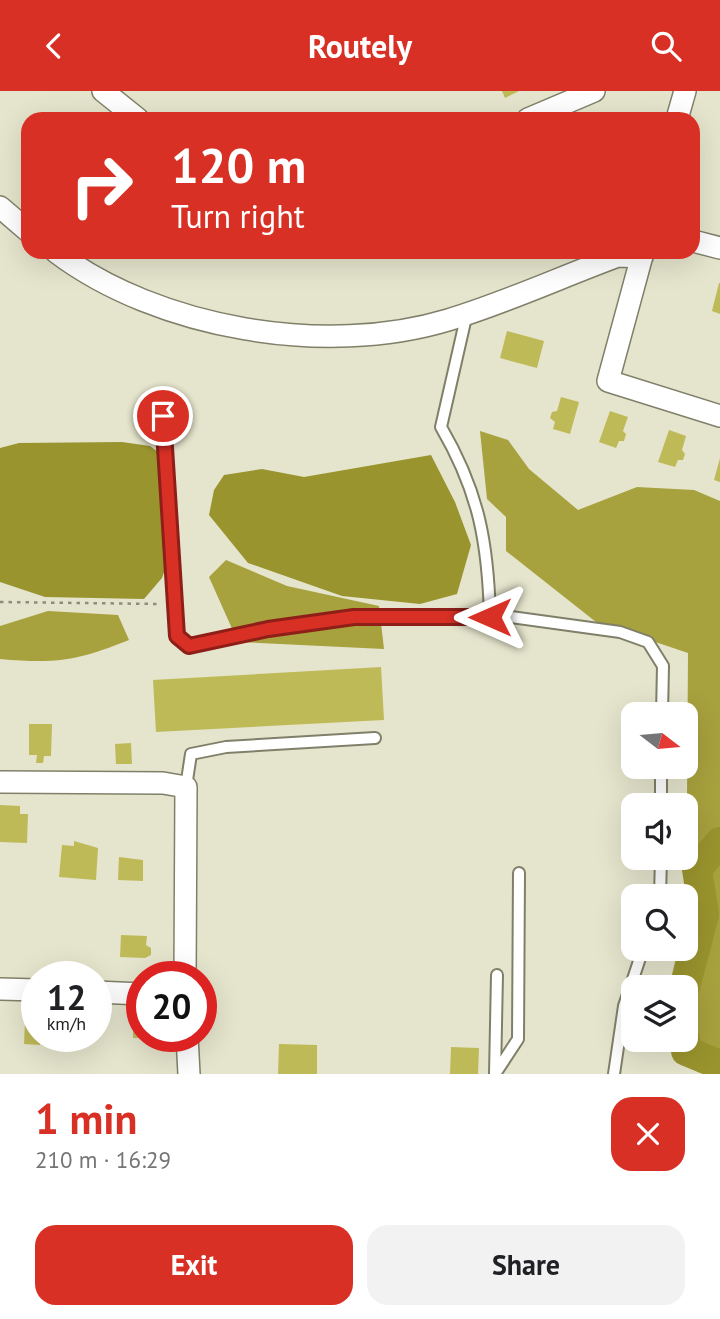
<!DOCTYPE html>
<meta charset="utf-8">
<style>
body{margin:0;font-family:"PT Sans",sans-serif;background:#f2f2f2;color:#202124;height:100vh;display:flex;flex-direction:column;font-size:26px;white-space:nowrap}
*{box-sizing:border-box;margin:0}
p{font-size:23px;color:#757577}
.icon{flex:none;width:38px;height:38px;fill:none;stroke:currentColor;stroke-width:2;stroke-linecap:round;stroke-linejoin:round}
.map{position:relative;height:983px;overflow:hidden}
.side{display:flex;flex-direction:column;background:#fff;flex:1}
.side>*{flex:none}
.banner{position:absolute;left:21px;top:21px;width:679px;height:147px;border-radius:21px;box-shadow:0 7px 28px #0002;background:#d93025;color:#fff;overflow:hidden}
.needle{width:46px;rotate:106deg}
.fabs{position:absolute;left:621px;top:611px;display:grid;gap:14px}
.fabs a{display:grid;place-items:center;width:77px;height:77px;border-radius:14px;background:#fff;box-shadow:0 7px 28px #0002;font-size:35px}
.speed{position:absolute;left:21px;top:870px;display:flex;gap:14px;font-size:35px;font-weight:700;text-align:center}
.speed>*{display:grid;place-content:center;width:91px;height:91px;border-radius:50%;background:#fff;box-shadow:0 7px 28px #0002;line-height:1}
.speed small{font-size:18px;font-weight:400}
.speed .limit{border:10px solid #d22;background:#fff;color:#111}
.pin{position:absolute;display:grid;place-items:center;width:60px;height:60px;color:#fff;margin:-30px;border:4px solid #fff;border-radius:50%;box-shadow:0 2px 7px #0007}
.me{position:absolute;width:77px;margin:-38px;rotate:270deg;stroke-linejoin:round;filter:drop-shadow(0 0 5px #0008)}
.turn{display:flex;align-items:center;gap:24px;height:147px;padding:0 35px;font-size:32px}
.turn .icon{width:91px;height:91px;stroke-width:2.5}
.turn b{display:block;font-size:49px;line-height:60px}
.round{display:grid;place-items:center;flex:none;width:74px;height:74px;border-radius:21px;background:#f2f2f2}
.head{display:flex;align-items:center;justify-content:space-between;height:119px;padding:0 35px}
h1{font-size:42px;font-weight:800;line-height:52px;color:#d93025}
.button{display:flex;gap:14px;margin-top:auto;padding:14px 35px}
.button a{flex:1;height:80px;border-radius:21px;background:#d93025;color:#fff;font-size:28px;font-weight:800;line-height:80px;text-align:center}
.button a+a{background:#f2f2f2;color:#202124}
header{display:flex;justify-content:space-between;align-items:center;height:91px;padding:0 35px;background:#d93025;color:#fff;font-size:32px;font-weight:800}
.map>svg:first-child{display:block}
</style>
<header><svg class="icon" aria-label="back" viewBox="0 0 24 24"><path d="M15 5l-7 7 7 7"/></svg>Routely<svg class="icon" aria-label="search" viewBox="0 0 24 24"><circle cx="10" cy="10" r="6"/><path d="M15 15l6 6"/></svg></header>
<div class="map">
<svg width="720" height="983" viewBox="0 0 720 983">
<rect width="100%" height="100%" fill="#e5e4cc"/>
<!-- forest -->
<path fill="#a7a13e" d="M480,340L508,349L529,378L578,419L637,396L694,399L720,410V976L659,951L686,948V896H669L678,858H686L688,562L596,531L506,460V426L487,408Z
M226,469L287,495L379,515L384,558L238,551L209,486Z
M48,520L118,524L129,549C76,570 57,573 0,568V535Z"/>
<!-- water -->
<path fill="#9a942e" d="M122,351L150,355L162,364L172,459L162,487L144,508L45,506L0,491V357L19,352Z
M431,364L455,411L471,454L457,503L420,513L342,505L248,472L209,424L214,399L224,384L262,378L304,386Z"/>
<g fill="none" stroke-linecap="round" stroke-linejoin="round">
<!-- river -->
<path stroke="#9a942e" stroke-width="30" d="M685,896L704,824L697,778L720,751
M685,948L686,960L720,974"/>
</g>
<!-- building -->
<path fill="#bfba58" d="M502,0H519L505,7Z
M719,192H720V223L712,220Z
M507,240L544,250L537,277L500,267Z
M561,306L579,311L570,343L553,338L555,331L550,327L552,321L557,320Z
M610,320L628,326L623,340L626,343L624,350H619L616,357L599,351Z
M669,339L686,345L682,359L685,363L683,369H678L675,376L658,371Z
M720,367V391L714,389Z
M381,576L384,629L156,641L153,589Z
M29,633H52L51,665H44L43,672H36L37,664H29Z
M131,652L132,673H116L115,653Z
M0,714L20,715V723H28L27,752L0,751Z
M74,750L98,757L96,789L59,786L62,754L74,755Z
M119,766L143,769V790L118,789Z
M121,844L147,845L146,854L151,857V864L145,867L120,866Z
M133,925H142V947H133Z
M25,931L37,932L40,954L24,953Z
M279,953L317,954V983H278Z
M451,956L479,957L478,983H450Z"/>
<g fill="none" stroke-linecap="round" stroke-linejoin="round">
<!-- service casing -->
<g stroke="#80806a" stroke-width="14">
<path id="service" d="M467,222L441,336C479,401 488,452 490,526
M163,325L177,546L189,555L268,538L354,526H511L620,541L648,551L663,575L662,623
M186,696L191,663L226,656L375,647
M661,714V676
M660,805L661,766
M495,983L518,948L519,782
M495,983L497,884
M614,983L624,915L643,858"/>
</g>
<!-- minor casing -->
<g stroke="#80806a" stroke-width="24">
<path id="minor" d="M103,0L138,28
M528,28L594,0
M677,28L685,0
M0,116L28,140
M693,150L720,157
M56,161C158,238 326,266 448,229C505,212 561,186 618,165L642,166
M643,161L608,290L720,325
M0,691L163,692L186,696L185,886
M0,898L37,899
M96,901L142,903
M187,945L189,983"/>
</g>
<!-- path -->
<path stroke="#8e8d7c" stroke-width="2.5" stroke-dasharray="3.5 5" stroke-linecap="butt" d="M0,511L161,513"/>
<!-- service -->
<use href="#service" stroke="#fff" stroke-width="10"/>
<!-- minor -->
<use href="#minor" stroke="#fff" stroke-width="21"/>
</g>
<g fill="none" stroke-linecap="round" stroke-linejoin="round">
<!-- route casing -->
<g stroke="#8d1f18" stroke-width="18">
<path id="route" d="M163,325L177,545L189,555L268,538L354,526H490"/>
</g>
<!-- route -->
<use href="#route" stroke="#d93025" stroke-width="12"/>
</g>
</svg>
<div class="fabs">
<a><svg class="needle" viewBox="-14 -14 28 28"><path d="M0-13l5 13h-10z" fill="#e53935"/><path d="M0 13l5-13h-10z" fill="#757577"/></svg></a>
<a><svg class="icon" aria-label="sound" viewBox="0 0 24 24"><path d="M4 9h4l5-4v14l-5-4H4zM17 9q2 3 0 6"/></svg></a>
<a><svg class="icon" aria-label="search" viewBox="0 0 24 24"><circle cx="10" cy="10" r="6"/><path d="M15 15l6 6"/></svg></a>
<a><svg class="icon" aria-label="layers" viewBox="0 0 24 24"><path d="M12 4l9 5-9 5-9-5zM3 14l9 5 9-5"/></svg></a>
</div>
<div class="speed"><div>12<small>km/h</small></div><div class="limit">20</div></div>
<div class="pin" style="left:163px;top:325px;background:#d93025"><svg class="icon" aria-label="arrive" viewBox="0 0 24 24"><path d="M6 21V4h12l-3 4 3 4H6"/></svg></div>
<svg class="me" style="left:490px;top:526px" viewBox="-20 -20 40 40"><path d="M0-17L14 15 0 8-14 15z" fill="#d93025" stroke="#fff" stroke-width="4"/></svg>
<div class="banner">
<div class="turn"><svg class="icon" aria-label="right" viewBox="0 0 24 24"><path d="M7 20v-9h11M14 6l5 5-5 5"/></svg><div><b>120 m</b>Turn right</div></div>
</div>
</div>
<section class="side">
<div class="head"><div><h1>1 min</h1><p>210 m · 16:29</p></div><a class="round" style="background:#d93025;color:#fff"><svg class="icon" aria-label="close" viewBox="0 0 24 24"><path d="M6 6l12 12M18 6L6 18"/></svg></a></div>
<div class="button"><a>Exit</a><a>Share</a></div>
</section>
